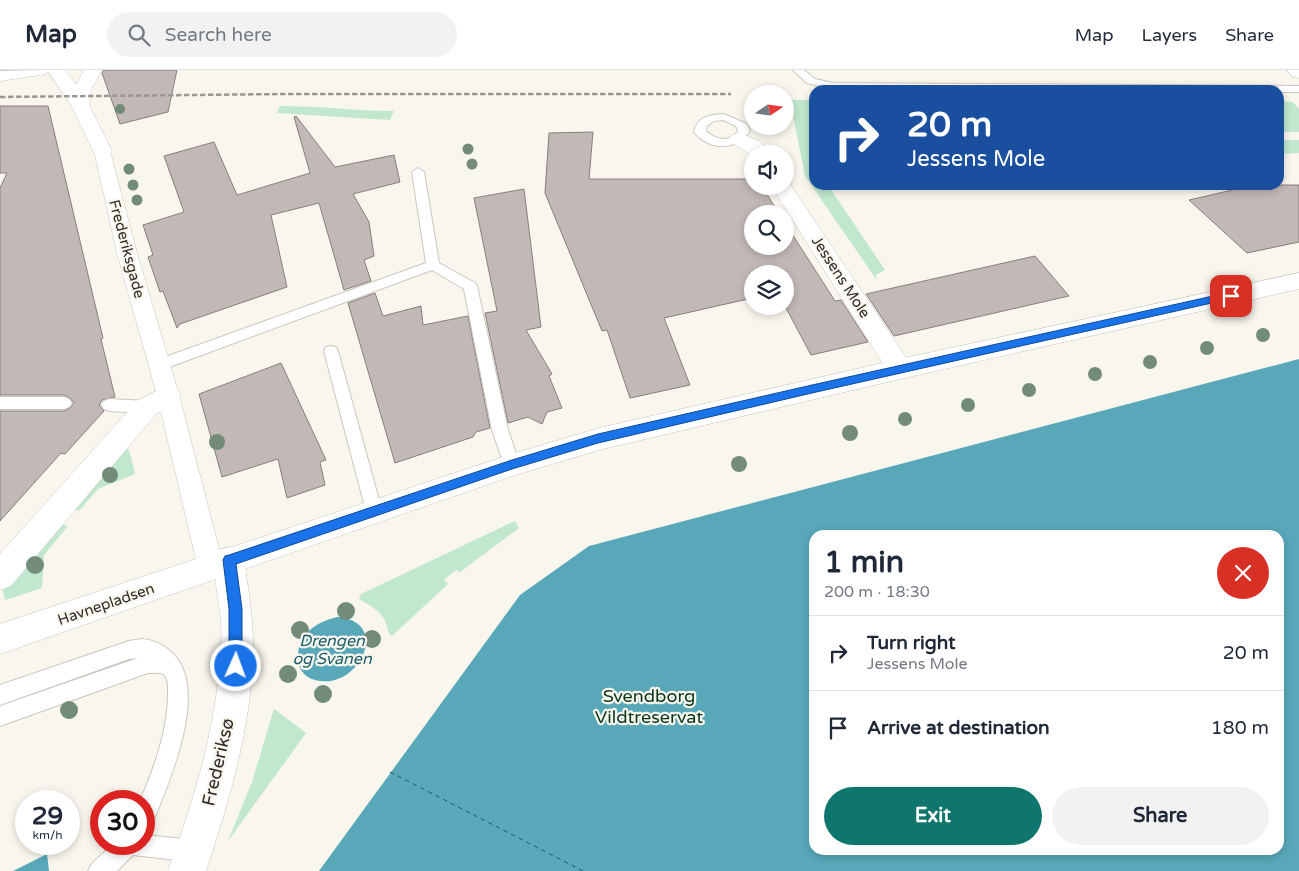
<!DOCTYPE html>
<meta charset="utf-8">
<style>
body{margin:0;font-family:"Varela Round",sans-serif;background:#f2f2f3;color:#1f2937;height:100vh;display:flex;flex-direction:column;font-size:19px;white-space:nowrap}
*{box-sizing:border-box;margin:0}
p{font-size:16px;color:#747a83}
.icon{flex:none;width:28px;height:28px;fill:none;stroke:currentColor;stroke-width:2;stroke-linecap:round;stroke-linejoin:round}
.map{position:relative;flex:1;overflow:hidden}
.drawer{position:absolute;left:809px;top:460px;width:475px;height:325px;display:flex;flex-direction:column;background:#fff;border-radius:15px;box-shadow:0 2px 8px #0003}
.drawer>*{flex:none}
.banner{position:absolute;left:809px;top:15px;width:475px;height:105px;border-radius:15px;box-shadow:0 2px 8px #0003;background:#1a4fa0;color:#fff;overflow:hidden}
.needle{width:32px;rotate:77deg}
.buttons{position:absolute;left:744px;top:15px;display:grid;gap:10px}
.buttons a{display:grid;place-items:center;width:50px;height:50px;border-radius:50%;background:#fff;box-shadow:0 2px 8px #0003;font-size:25px}
.speed{position:absolute;left:15px;top:720px;display:flex;gap:10px;font-size:25px;font-weight:700;text-align:center}
.speed>*{display:grid;place-content:center;width:65px;height:65px;border-radius:50%;background:#fff;box-shadow:0 2px 8px #0003;line-height:1}
.speed small{font-size:12px;font-weight:400}
.speed .limit{border:8px solid #d22;background:#fff;color:#111}
.pin{position:absolute;display:grid;place-items:center;width:42px;height:42px;color:#fff;margin:-21px;border-radius:10px;box-shadow:0 2px 8px #0006}
.me{position:absolute;width:55px;margin:-28px;rotate:2deg;stroke-linejoin:round;filter:drop-shadow(0 0 4px #0008)}
.turn{display:flex;align-items:center;gap:18px;height:105px;padding:0 15px;font-size:22px}
.turn .icon{width:65px;height:65px;stroke-width:2.5}
.turn b{display:block;font-size:35px;line-height:42px}
.round{display:grid;place-items:center;flex:none;width:52px;height:52px;border-radius:26px;background:#f2f2f3}
.headline{display:flex;align-items:center;justify-content:space-between;height:85px;padding:0 15px}
h1{font-size:30px;font-weight:700;line-height:38px}
.button{display:flex;gap:10px;margin-top:auto;padding:10px 15px}
.button a{flex:1;height:58px;border-radius:30px;background:#0f766e;color:#fff;font-size:20px;font-weight:700;line-height:58px;text-align:center}
.button a+a{background:#f2f2f3;color:#1f2937}
ul{padding:0;list-style:none}
li{display:flex;align-items:center;gap:15px;height:75px;padding:0 15px;border-top:1px solid #e0e1e3}
li div{flex:1}
li b{display:block;font-size:19px}
li em{font-style:normal}
header{display:flex;align-items:center;gap:30px;box-sizing:border-box;height:70px;padding:0 25px;background:#fff;border-bottom:1px solid #e0e1e3}
header strong{font-size:24px}
nav{display:flex;gap:28px;margin-inline-start:auto;font-size:18px}
.search{width:350px;height:45px;background:#f2f2f3;display:flex;align-items:center;gap:12px;box-sizing:border-box;padding:0 18px;border-radius:28px;color:#747a83;font-size:19px}
.map>svg:first-child{display:block}
</style>
<header>
<strong>Map</strong>
<div class="search"><svg class="icon" aria-label="search" viewBox="0 0 24 24"><circle cx="10" cy="10" r="6"/><path d="M15 15l6 6"/></svg>Search here</div>
<nav><a>Map</a><a>Layers</a><a>Share</a></nav>
</header>
<div class="map">
<svg width="1299" height="801" viewBox="0 0 1299 801">
<rect width="100%" height="100%" fill="#f9f6ed"/>
<!-- green -->
<path fill="#c1e8cc" d="M790,30H814V115H828L885,200L876,205V209L805,106Z
M1279,31L1293,32L1299,39V62H1279Z
M280,36C319,36 356,41 394,41L390,50L277,43Z
M1279,70H1299V83L1279,84Z
M125,378L129,380L135,404L98,419L79,441L72,439Z
M515,451L519,458L460,502L456,500L444,510L448,514L392,566C387,562 388,557 385,551C380,540 369,535 359,529L361,524Z
M59,454L68,456L44,485L42,518L5,530L3,521L6,514Z
M274,639L306,663L228,771L252,712Z"/>
<!-- water -->
<path fill="#58a8ba" fill-rule="evenodd" d="M1299,289V801H319L520,525L589,476ZM814,465H1279V780H814Z
M337,547C393,551 358,622 315,610C293,604 294,578 307,563C315,554 326,550 337,547Z
M47,784L49,801H13Z"/>
<g fill="none" stroke-linecap="round" stroke-linejoin="round">
<!-- ferry -->
<path stroke="#1b5c6a" stroke-width="1" stroke-dasharray="4.5 4" stroke-linecap="butt" d="M390,702L583,801"/>
</g>
<!-- building -->
<path fill="#c2b8b5" stroke="#887f7d" d="M104,0H177L168,42L120,54L102,3Z
M0,36H48L103,268L101,269L115,327L102,330L99,335L104,341L65,384L61,383L0,451V341H64L70,338L74,333L70,328L64,325H0V118L7,103H0Z
M296,46L335,97L394,85L400,112L353,124L369,152L374,186L364,190L371,211L344,220L319,133L271,145L287,217L180,254L177,258L163,221L160,222L148,187L153,185L143,155L184,142L164,86L214,72L237,125L310,103L294,47Z
M593,62L589,109H751L752,110V116H762L779,144H752V176H785V153L835,231L841,230L868,272L811,285L785,236V204H752V233L748,229L664,248L690,315L630,328L607,260L602,261L545,123L549,63Z
M1254,115H1299V172L1247,183L1189,130Z
M524,119L541,257L526,260L552,304L549,306L562,338L547,342L542,354L528,347L508,353L485,243L497,241L474,128Z
M1035,186L1069,226L894,266L866,224Z
M375,223L383,246L421,236L423,255L468,246L490,358L476,362L473,367L395,393L348,233Z
M281,293L326,390L320,392L325,415L287,428L278,389L222,407L199,324Z"/>
<g fill="none" stroke-linecap="round" stroke-linejoin="round">
<!-- service casing -->
<g stroke="#cac7be" stroke-width="2">
<path id="service" d="M793,0H804L815,9L833,13L1299,16V22H1279V20L833,19L807,13Z
M724,44L747,54L750,61C737,81 709,81 694,62C698,46 709,45 724,44ZM723,50L736,56L738,61C730,73 716,70 706,61L707,56L714,51Z
M418,98L424,102L439,193L475,213L477,216L508,360L520,395L518,400L512,402L506,400L492,360L464,219L432,200L164,299L159,301L154,299L152,295L154,291L426,193L412,102Z
M331,276L336,277L338,281L382,441L380,446L374,448L368,446L366,441L324,281L326,277Z
M0,327H64L69,329L72,333L69,337L64,339H0Z
M109,329L147,331L152,333L155,337L152,341L147,343L109,341L104,339L101,335L104,331Z
M142,569C154,570 162,574 170,581C212,615 169,713 152,754L144,757V731H140C155,696 169,657 168,618C168,614 168,607 163,604C160,602 152,603 148,603L0,656V636L138,588L129,589L0,635V615L129,571Z
M144,765L194,770L202,773L205,781L202,789L194,792L133,785L117,801H88C93,789 105,783 114,774H144Z"/>
</g>
<!-- pedestrian casing -->
<g stroke="#cac7be" stroke-width="1">
<path id="pedestrian" d="M102,76L108,77L110,81L137,183L179,325L224,498L220,506L211,510L202,506L198,498L157,325L117,183L94,81L96,77Z"/>
</g>
<!-- minor casing -->
<g stroke="#cac7be" stroke-width="1">
<path id="minor" d="M47,0H65L76,15L84,0H102L91,20L89,35L112,81L109,85L102,87L95,85L71,35Z
M739,63L761,72L770,84H752V87C745,78 735,78 729,69L732,65Z
M785,111H788L909,292L913,299L909,306L900,309L891,306L771,116H785Z
M168,315L177,318L181,325L177,332L156,344L11,516L0,520V484L138,330Z
M229,477L240,480L244,490C248,518 253,546 253,574C253,652 230,728 206,801H168C191,737 213,670 219,601C221,585 222,568 221,552C220,531 210,498 218,480Z"/>
</g>
<!-- tertiary casing -->
<g stroke="#cac7be" stroke-width="1">
<path id="tertiary" d="M49,0L46,4L40,5L0,11V1Z
M1287,0H1299V8L1293,7Z
M1299,203V219L900,309L599,380L512,406L0,584V554L512,384L599,358L900,289Z"/>
</g>
<!-- service -->
<use href="#service" fill="#fff" fill-rule="evenodd"/>
<!-- pedestrian -->
<use href="#pedestrian" fill="#fff" fill-rule="evenodd"/>
<!-- minor -->
<use href="#minor" fill="#fff" fill-rule="evenodd"/>
<!-- tertiary -->
<use href="#tertiary" fill="#fff" fill-rule="evenodd"/>
<!-- rail -->
<path stroke="#9b9992" stroke-width="2.5" stroke-dasharray="5.5 2.5" stroke-linecap="butt" d="M0,27L287,24H731"/>
</g>
<!-- trees -->
<g fill="#738c7a">
<circle cx="120" cy="39" r="5"/>
<circle cx="468" cy="79" r="5.5"/>
<circle cx="472" cy="94" r="5.5"/>
<circle cx="129" cy="99" r="5.5"/>
<circle cx="133" cy="115" r="5.5"/>
<circle cx="137" cy="130" r="5.5"/>
<circle cx="1263" cy="265" r="7"/>
<circle cx="1207" cy="278" r="7"/>
<circle cx="1150" cy="292" r="7"/>
<circle cx="1095" cy="304" r="7"/>
<circle cx="1029" cy="320" r="7"/>
<circle cx="968" cy="335" r="7"/>
<circle cx="905" cy="349" r="7"/>
<circle cx="850" cy="363" r="8"/>
<circle cx="217" cy="372" r="8"/>
<circle cx="739" cy="394" r="8"/>
<circle cx="110" cy="405" r="8"/>
<circle cx="35" cy="495" r="9"/>
<circle cx="346" cy="541" r="9"/>
<circle cx="300" cy="560" r="9"/>
<circle cx="372" cy="569" r="9"/>
<circle cx="288" cy="604" r="9"/>
<circle cx="323" cy="624" r="9"/>
<circle cx="69" cy="640" r="9"/>
</g>
<!-- route -->
<path fill="#1a73e8" stroke="#114b97" d="M1231,222L1235,226L1234,228L812,323L598,373L512,399L236,494L242,539V596L240,601L236,603L231,601L229,596V539L223,490L225,486L229,485L512,390L598,364L812,315Z"/>
<g text-anchor="middle" stroke-width="4.5" stroke-linejoin="round" paint-order="stroke">
<!-- street labels -->
<g font-size="15" fill="#2f2e2a" stroke="#f9f6ed">
<text transform="translate(127 179) rotate(75)" y="5">Frederiksgade</text>
<text transform="translate(841 207) rotate(57)" y="5">Jessens Mole</text>
<text transform="translate(106 534) rotate(-19)" y="5">Havnepladsen</text>
</g>
<!-- water labels -->
<g font-size="16" font-style="italic" fill="#1b5c6a" stroke="#f9f6ed">
<text x="332" y="576">Drengen<tspan x="332" dy="18">og Svanen</tspan></text>
</g>
<!-- near-park labels -->
<g font-size="18" fill="#06351c" stroke="#f9f6ed">
<text x="649" y="632">Svendborg<tspan x="649" dy="21">Vildtreservat</tspan></text>
</g>
<!-- near-street labels -->
<g font-size="18" fill="#2f2e2a" stroke="#f9f6ed">
<text transform="translate(218 692) rotate(-77)" y="6">Frederiksø</text>
</g>
</g>
</svg>
<div class="buttons">
<a><svg class="needle" viewBox="-14 -14 28 28"><path d="M0-13l5 13h-10z" fill="#e53935"/><path d="M0 13l5-13h-10z" fill="#747a83"/></svg></a>
<a><svg class="icon" aria-label="sound" viewBox="0 0 24 24"><path d="M4 9h4l5-4v14l-5-4H4zM17 9q2 3 0 6"/></svg></a>
<a><svg class="icon" aria-label="search" viewBox="0 0 24 24"><circle cx="10" cy="10" r="6"/><path d="M15 15l6 6"/></svg></a>
<a><svg class="icon" aria-label="layers" viewBox="0 0 24 24"><path d="M12 4l9 5-9 5-9-5zM3 14l9 5 9-5"/></svg></a>
</div>
<div class="speed"><div>29<small>km/h</small></div><div class="limit">30</div></div>
<div class="pin" style="left:1231px;top:226px;background:#d93025"><svg class="icon" aria-label="arrive" viewBox="0 0 24 24"><path d="M6 21V4h12l-3 4 3 4H6"/></svg></div>
<svg class="me" style="left:236px;top:596px" viewBox="-20 -20 40 40"><circle r="17" fill="#1a73e8" stroke="#fff" stroke-width="3"/><path d="M0-11L8 9 0 5-8 9z" fill="#fff"/></svg>
<div class="banner">
<div class="turn"><svg class="icon" aria-label="right" viewBox="0 0 24 24"><path d="M7 20v-9h11M14 6l5 5-5 5"/></svg><div><b>20 m</b>Jessens Mole</div></div>
</div>
<section class="drawer">
<div class="headline"><div><h1>1 min</h1><p>200 m · 18:30</p></div><a class="round" style="background:#d93025;color:#fff"><svg class="icon" aria-label="close" viewBox="0 0 24 24"><path d="M6 6l12 12M18 6L6 18"/></svg></a></div>
<ul>
<li><svg class="icon" aria-label="right" viewBox="0 0 24 24"><path d="M7 20v-9h11M14 6l5 5-5 5"/></svg><div><b>Turn right</b><p>Jessens Mole</p></div><em>20 m</em></li>
<li><svg class="icon" aria-label="arrive" viewBox="0 0 24 24"><path d="M6 21V4h12l-3 4 3 4H6"/></svg><div><b>Arrive at destination</b></div><em>180 m</em></li>
</ul>
<div class="button"><a>Exit</a><a>Share</a></div>
</section>
</div>
